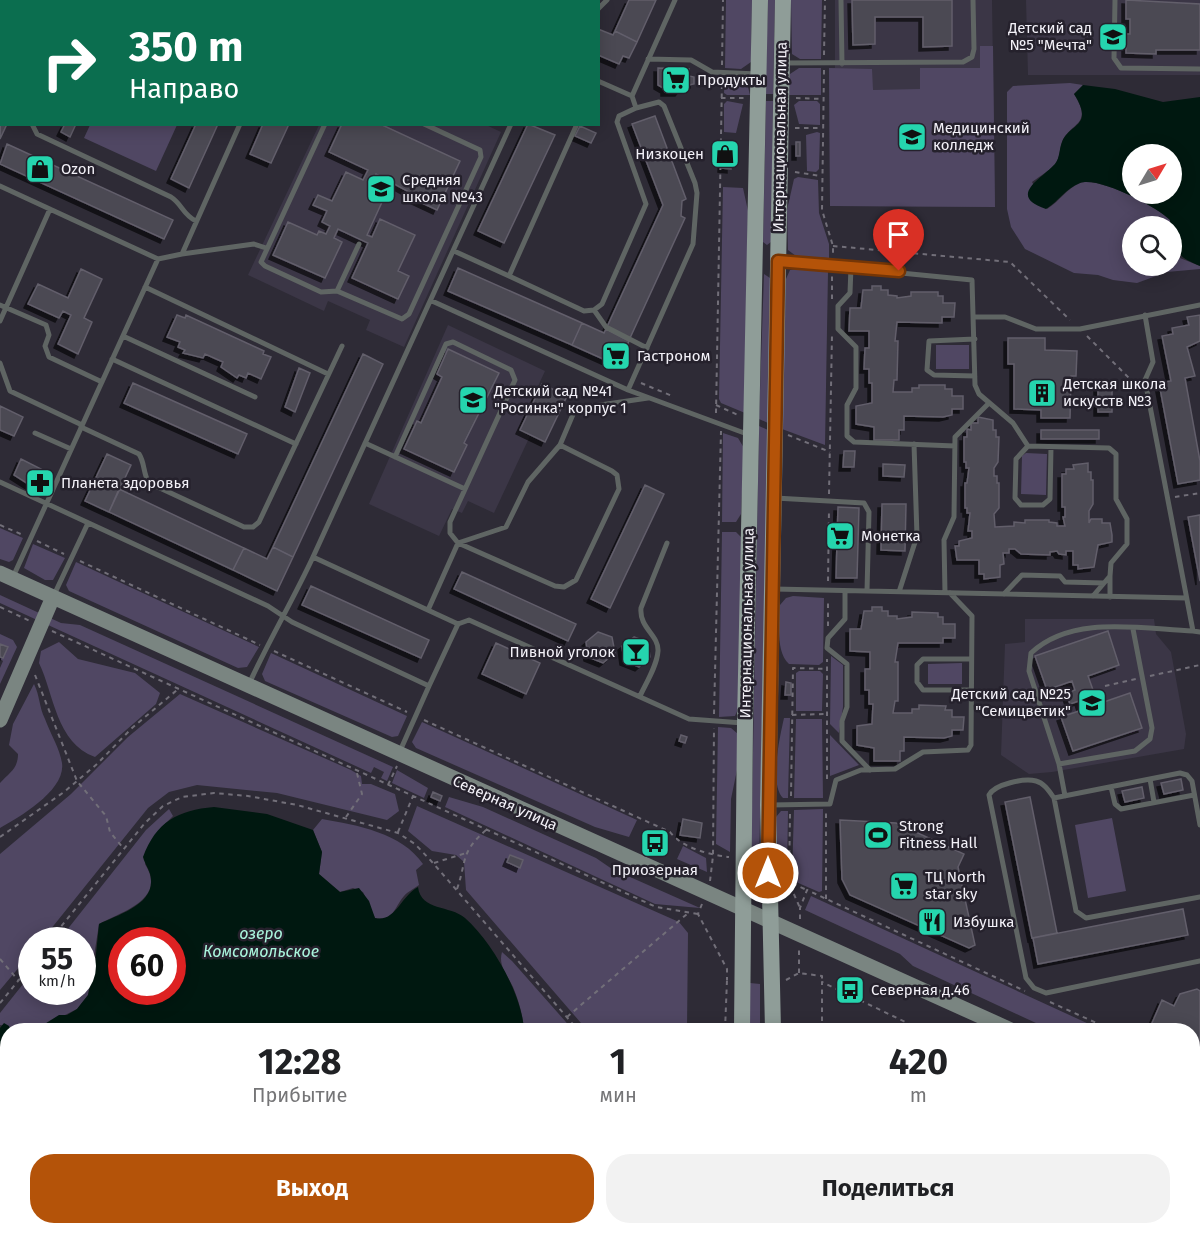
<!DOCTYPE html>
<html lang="ru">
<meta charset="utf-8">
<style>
body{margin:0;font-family:"Fira Sans",sans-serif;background:#f2f2f2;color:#202124;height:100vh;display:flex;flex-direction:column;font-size:22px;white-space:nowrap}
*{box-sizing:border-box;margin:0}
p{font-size:20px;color:#757577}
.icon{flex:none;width:33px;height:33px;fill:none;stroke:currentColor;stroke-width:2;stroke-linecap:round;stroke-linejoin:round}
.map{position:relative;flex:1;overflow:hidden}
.panel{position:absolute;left:0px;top:1023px;width:1200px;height:212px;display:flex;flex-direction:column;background:#fff;border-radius:24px 24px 0 0;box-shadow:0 3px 15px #0003}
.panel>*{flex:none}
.top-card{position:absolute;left:0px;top:0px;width:600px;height:126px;box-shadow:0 3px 15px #0003;background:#0b6e4f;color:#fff;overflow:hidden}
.needle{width:39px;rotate:52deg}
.buttons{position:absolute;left:1122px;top:144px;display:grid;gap:12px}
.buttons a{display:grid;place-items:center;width:60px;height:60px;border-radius:50%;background:#fff;box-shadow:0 3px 15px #0003;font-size:30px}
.speed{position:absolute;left:18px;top:927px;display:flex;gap:12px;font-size:30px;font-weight:700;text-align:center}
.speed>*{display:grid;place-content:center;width:78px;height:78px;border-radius:50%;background:#fff;box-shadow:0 3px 15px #0003;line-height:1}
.speed small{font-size:15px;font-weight:400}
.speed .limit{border:9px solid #d22;background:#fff;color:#111}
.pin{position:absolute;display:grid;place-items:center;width:51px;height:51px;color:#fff;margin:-62px -26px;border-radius:50% 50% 50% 0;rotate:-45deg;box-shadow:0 0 6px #0007}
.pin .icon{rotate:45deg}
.me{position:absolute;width:66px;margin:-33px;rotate:0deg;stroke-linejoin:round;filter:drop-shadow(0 0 4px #0008)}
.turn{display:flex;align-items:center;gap:21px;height:126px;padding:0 30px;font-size:27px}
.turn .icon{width:78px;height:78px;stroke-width:2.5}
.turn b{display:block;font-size:42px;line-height:51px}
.eta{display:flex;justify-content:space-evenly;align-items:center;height:102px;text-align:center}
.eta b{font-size:36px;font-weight:700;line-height:42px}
.primary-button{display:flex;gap:12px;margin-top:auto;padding:12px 30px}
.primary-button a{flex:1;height:69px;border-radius:24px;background:#b45309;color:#fff;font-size:24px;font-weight:700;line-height:69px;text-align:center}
.primary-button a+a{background:#f2f2f2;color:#202124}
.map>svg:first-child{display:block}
</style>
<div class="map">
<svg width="1200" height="1234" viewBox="0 0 1200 1234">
<defs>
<filter id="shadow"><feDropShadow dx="-4" dy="4" stdDeviation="0" flood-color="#0009"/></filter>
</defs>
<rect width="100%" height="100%" fill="#2e2b36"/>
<!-- built -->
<path fill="#3b3646" d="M835,0H992L995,207L830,206L829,68H835Z
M1026,0H1200V75H1028Z
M484,124L501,132L404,347L366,330L370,320L328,301L324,311L248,275L319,125Z
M448,325L545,371L518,430L530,436L494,513L468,501L462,513L452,509L439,536L369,504Z
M1025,619H1154L1156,634L1171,652L1186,734L1184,749L1052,772L1029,774L1001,755L1005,644L1025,642Z"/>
<!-- green -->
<path fill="#504763" d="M321,0H416L321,1Z
M726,0H752L751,62L741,69L725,68Z
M768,0H775L773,94H765Z
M791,0H822L821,59H800L792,54Z
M980,46H993L995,207L830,206L829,68L872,69L873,90L920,89V68H980Z
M799,68H821V95H789L790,74Z
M725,77L746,79L750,95H727L724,93Z
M1070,83L1083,85L1074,94C1094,126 1070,122 1062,142C1060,148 1060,155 1057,161C1053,169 1040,176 1032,182L1047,209C1060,201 1066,189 1080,183C1098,176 1156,206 1170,220V226H1132V266H1172V236L1180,258L1200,266V269L1167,272L1137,283L1113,280L1098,275L1074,273L1025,249L1011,227L1007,209V92L1013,86Z
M727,101L743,104L736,133L724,132V104Z
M766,101H773L771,242L767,245L763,242Z
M799,101H817L820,104V125L799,124L794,105Z
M90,125V124L177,125L156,171L84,138Z
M817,132L820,133L819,169L816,172L807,171L806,135Z
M798,177L818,180L819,213L829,244V258L796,256L788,250L787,210L794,179Z
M723,187L743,188L748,211L745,413L721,403L719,399Z
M796,269L828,272L825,445L782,429L786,279L790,270Z
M764,274L770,278L768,423L759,419Z
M936,345H969V369H936Z
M759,426L768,430L759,866L751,862Z
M723,433L738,438L744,448L741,514L736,522H722Z
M1026,453L1047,454L1046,495L1021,494L1022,456Z
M0,528L23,538L13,560L9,562L0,559Z
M722,532H736L742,538L738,709L735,716L719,717Z
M33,544L65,558L53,580H45L24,568Z
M76,562L259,647L247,667L238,668L69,591L66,585Z
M0,595L61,623L80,625L393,767L387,781L381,778L384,772L374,767L371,773L0,603Z
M793,596L824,598L823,662L819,665L789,664C775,651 780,622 780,605L786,598Z
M0,634L13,640L17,647L0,684V668L3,661L0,659Z
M59,642L78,659L135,673L160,693L156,704L95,757C56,743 54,694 39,663L41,651Z
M271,653L407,716L398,736L392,737L265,681L262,674Z
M831,656L843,665V707L839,733L830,724Z
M962,663V684H928V664Z
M799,671H820L823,674L822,711H796V673Z
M34,684C40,696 39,707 45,719C50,733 60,749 62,763C66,790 20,817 0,828V783C9,773 18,769 18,754L9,745L13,724Z
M180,694L351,770L361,776L362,784H371L395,794L399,811L387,820L277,793L197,785L169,792L148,808L42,940H32L31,953L0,990V854L71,794L128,737Z
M784,718H790L788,798H783C769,784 780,736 784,718Z
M796,719H822L823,798H794Z
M422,722L637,820L629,837L595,827L416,748L412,742Z
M718,727L731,728L738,734L737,770L731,799L730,852L716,844Z
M830,735L859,765L830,776Z
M397,770L428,788L424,798L392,783Z
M449,797L483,807L596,858L612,869L700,908L655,904L445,807Z
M417,806L679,922L688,933L687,1030H587L466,890L464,862L456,855L432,851L408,831Z
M169,809L173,816L162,827L145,864C167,899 124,911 99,924L88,995L77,1009L35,1030H10L9,1026L0,1025V1013L31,974L32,992H82V940H59L146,830Z
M823,809L822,891L819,892L796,882L792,876L794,810Z
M781,811H788L787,874L783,876L776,872V817Z
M1112,818L1126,891L1088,898L1075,825Z
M322,819C357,825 402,833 423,864L416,870L419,885C415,888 411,890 407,893C395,903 395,923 375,918L363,892L353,888L340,892L319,874L322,852L313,830Z
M683,846L706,858L707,872L677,859Z
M811,896L1102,1030H1051L913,966L900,954L805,910Z
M502,952L512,961L573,1030H524C523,1016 519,1001 513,987C507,974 498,966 502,952Z
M750,983L760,984V1030H750Z
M582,1227H613V1234H583Z
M628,1227H684V1234H628Z
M1075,1227H1125L1135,1234H1076Z"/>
<!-- water -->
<path fill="#001810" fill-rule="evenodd" d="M1083,85L1115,89L1163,102L1200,97V266C1172,255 1173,246 1170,220C1156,206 1098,176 1080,183C1065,189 1059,201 1046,209C1007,196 1041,179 1055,164C1060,158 1059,149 1062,142C1069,123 1095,127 1074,94ZM1132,154H1172V194H1132Z
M214,807L267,814L313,830L322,852L319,874L340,892L359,888L369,901L375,918C395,923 401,896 418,887C421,911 450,905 465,918C492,942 522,994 524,1030H35L59,1015H67L77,1009L88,995L95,964L99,924C117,915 153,905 151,880C151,871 145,865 143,857C156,822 178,810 214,807ZM122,940H172V992H122Z
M4,1023L9,1026L10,1030H8V1227H582L583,1234H0V1028Z"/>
<!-- building -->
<path fill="#4b4853" stroke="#625e6b" stroke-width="1.5" filter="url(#shadow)" d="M31,0H62L31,2Z
M103,0H132L135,2H102Z
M472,0H535L538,2H476Z
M629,0H656L637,42L615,31Z
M852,0H952V46L923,47V17H875V44L853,45Z
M1126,0L1200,4V50H1156V54L1126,53V34H1130V19H1126Z
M598,29L613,35L615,31L637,42L629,58L623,56L619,64L598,55Z
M2,67V124H7L0,139Z
M658,68L689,69V76L694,77V84L684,86L679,92H665V89L658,85Z
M655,116L686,199L682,201L681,216L685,218L630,338L607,327L663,205L632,124Z
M65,124H76L70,137L61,132Z
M196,124H218L189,188L171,179Z
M263,124H289L271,163L250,154Z
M342,124H380L460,161L437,210L409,197L411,193L376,174L371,183L387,191L367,235L372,237L380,219L415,235L398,271L409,276L398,299L352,278L368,243L338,229L334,238L342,242L325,278L273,255L288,222L317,235L319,231L326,234L330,226L322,222L327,211L313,205L318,195L332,201L346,172L363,180L368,170L329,152Z
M528,124L555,135L504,243L478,231Z
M580,126L596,133L591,143L575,136Z
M796,142H800V156H796Z
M7,144L173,220L164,239L0,164Z
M723,151H731V169L722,168Z
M458,268L582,323L572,345L448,291Z
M81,269L102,279L84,318L92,322L78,354L58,344L71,315L63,311L59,318L28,304L38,284L68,298Z
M872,286H881V290H888V295L897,296V298L911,296V292H938V296H943V303H955L954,317H942V323L897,322L895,341H898L897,380H894L893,392H912V388H919V385H945V389H952V396H963V409H952V415L943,417L904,416V430H899V440H874V427L856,424V406L872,403V383H869V369H864L865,348H869V331H849L850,308H861L863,290H872Z
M177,315L185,318L186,315L264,351L263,354L271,357L261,379L248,373L246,378L239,375L237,378L221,367L223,362L205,354L203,358L183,353L185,350L178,347L180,342L167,337Z
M1200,315V341L1187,347L1195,376L1185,378L1200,461V480L1178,484L1159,383L1171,381L1162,336L1173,334L1172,328L1189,325L1187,317Z
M582,323L604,333L606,329L629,341L622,357L616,355L612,363L572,345Z
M1008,338H1045V350L1077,351L1076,376H1071L1070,418H1041V410L1014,409V364H1008Z
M448,349L499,373L464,443L467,445L454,472L404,449L417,421L421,423L442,377L437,374Z
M363,354L383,364L293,557L273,547Z
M299,368L310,373L295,412L285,407Z
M133,383L247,434L238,454L124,403Z
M542,384L567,396L545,442L520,430Z
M1098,388H1112V412H1098Z
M0,406L23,417L14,436L0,430Z
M978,417L993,420V430H996V437H999L998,462L994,468V476H997V483H999V508L994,514L995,527L1014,526V522L1025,523V520H1049V522L1057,523V526H1065L1063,517H1065V507H1062V474H1066V469H1074L1073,465L1088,463V472H1091V480H1093V504L1089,511V523L1091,519H1102V523H1110L1112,535V542L1098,545L1094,567L1078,569V565H1073V551H1066V555L1059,554L1057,551L1050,552V555L1021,554L1015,549H1009V553H1003L1004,564L1000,565V577L984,579V574H979V560H957L955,546H959V541L972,538V531H968L970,513H967V508H965V483H967L969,468H966V462H964V437H967V429L971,430V423H978Z
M1041,430H1099V439H1041Z
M844,451H855L854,467H843Z
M107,454L131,465L109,512L85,501Z
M21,459L43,470L40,477L44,479L39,491L14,475Z
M883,464L905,465L904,477L883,476Z
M645,485L664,494L610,608L591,599Z
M119,489L244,548L233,570L109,512Z
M882,504H906L905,551L881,550Z
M838,507L859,508L857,578H836Z
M1200,515V581L1188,517Z
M273,547L293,557L277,591L233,570L244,548L267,559Z
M462,572L576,624L568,641L454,589Z
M311,586L429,640L421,658L302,605Z
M872,607H882V611H888V616H897V619L912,617V612L938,613V617H943V624H955V638H943V643H898L895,662H898V701H895L893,713H912V709H919V705L946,706L945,710H952V717H964L963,730H952V736L944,738L904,737V751H900V761H874V748L857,745V726L872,724L873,704H869V690H865V669H870V652L850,651V629H861L864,611H872Z
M1108,631L1119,665L1088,676L1098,704L1130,693L1142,728L1073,751L1061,717L1082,710L1079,701L1070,704L1066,693L1075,690L1072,681L1047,690L1035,656Z
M598,632L612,637L615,653L603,663L588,657L586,642Z
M634,637L648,642L650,657L639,667L624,661L622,646Z
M496,643L540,663L526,694L482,674Z
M0,644L8,647L3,658L0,657Z
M786,682L791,683V695H785Z
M681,735L687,737L685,743L679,741Z
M1181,779L1183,790L1164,794L1161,783Z
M1142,787L1144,798L1125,802L1122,791Z
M433,792L442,796L440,801L431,797Z
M1030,797L1057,933L1032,938L1005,802Z
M683,819L702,823L700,838L680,835Z
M840,820L896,823L964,854L958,867L975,945L969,948L850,895L842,879Z
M650,837L659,842L657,847L648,842Z
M510,855L523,860L520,868L507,862Z
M1183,909L1188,935L1038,964L1033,938Z
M845,982L858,988L855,995L841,989Z
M1197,989L1200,991V1054L1194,1049L1192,1053V1030H1161L1152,1023L1162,1000L1174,1006L1180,994Z
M1192,1203L1200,1208V1234H1195L1185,1227H1192Z
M869,1227H892L893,1234H871Z
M995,1227H1007L1009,1234H974L973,1231Z"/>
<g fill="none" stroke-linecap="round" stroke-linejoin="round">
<!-- path -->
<path stroke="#726f79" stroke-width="2" stroke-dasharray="4.5 4.5" stroke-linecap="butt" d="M296,2L297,0
M824,55L825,0
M722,65L723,0
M824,70L822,210L833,246V257
M721,98H745
M796,98L823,99
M795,128H822
M795,172L821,176
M833,246L1010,262L1070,320
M832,299V275
M1087,336L1136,385
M641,383L672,396
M716,405L738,415
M716,413L722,80
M788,435L830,452
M829,494L832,335
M1175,497L1200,493
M0,525L23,535
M37,541L64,554
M80,561L260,645
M828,581L829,509
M0,607L30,621
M828,626V599
M52,631L656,907L698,914
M274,651L407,712
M35,675L77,781L106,816L110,832L124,849
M1150,676L1200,665
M1105,686L1136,679
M714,714L721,431
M792,715L825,714
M424,720L670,832C682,848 710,855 729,857
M827,779V659
M388,785L397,766
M791,796L793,668L827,669
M790,814L789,883L800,908
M346,817L362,794L356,769
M398,832L413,796
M0,837L64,792L97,764L132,728L177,690
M434,863L466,853
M784,880L807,890
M710,881L713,856L714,728
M457,889C467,860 460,853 486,830
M826,899V812
M702,904L698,914L727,969V980
M800,919V908L807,890L1025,991
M50,940L145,823L163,806L182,797L214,793L248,796L297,805L398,833L415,844L433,863L578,1030
M0,959L18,980
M799,973V948
M786,980L799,973L822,976V982
M1050,1002L1112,1030
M0,1003L32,964
M567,1017L687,914
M725,1030L727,980
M822,1030V982L922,1030
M1192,1067L1200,1071
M1192,1159L1200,1162
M622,1227V1234
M820,1234V1227"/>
<!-- lane -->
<path stroke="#5f6563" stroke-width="5" d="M175,0L178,2
M572,0L575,2
M841,0L842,64
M1115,0L1114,58L1121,68L1200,69
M25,2V0
M85,2L86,0
M228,2L229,0
M439,2V0
M598,9L607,0
M0,57L2,53
M648,59L691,60L712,72L757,74
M783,63L963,62L972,57L974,49L973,0
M598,81L632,96
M636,108L632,96L675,0
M32,124L37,134L171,197C182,204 183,215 196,221
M325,124L261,262L265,266L321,292L337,291L402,319L409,314L481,157L480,150L424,124
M577,124L509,276L584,311L594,310L602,304L646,204L617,122L619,116L636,108L659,102L664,106L695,183L697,193L693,244L628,390L747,434
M0,186L158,259
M454,251L509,276
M182,254L254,244L266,248
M779,261L972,280L975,385L979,394L1013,423L1028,446L1109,448L1116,454V499L1127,519V544L1111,563L1110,576L1093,596
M851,267L850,293L838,306V329L856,347V388L847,405V436L854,442L955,446
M145,287L328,374
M337,291L359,244
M432,301L628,390
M0,305L46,325L49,335L45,346L49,357L102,382
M594,310L606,327L647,348
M1145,315L1153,362L1145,380L1193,631L1200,632
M974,317H1005L1036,329H1080L1200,305
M0,321L50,209
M123,336L255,397
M975,339L929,341L927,370L934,375L975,376
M112,359L296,444
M0,363L10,391L82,425
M81,427L139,454C145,463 143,474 149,483L244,527H253L259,522L342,346
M35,433L71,449
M365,443L465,489
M1028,446L1016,459L1015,498L1021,505H1043L1050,499L1051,447
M395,457L446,344L453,342L511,370L515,380L450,522V533L458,543L555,586L564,587L576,580L619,489L617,475L612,471L560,445
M0,482L268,606L292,622L429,686L400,751
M775,498L864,503L869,512L867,591
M13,577L158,259L182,254L240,124
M774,589L1186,598
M845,591V619L828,638L827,648L847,664V707L842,721V741L870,770
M899,592L917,536L914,444
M945,593L944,540L954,517L955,437L989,403
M1004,594L1022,575L1060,576L1065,582L1104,583
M54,595L88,523
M1110,597V576
M428,610L458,543L506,527L528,482L560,445L574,412L580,408L648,398
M458,624L313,557L511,124
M249,684C269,640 293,600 313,557
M429,686L458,624L469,620L689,719L743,723
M971,690H923L917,682V665L923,659H971
M640,696C646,683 657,666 658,651C659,635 639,628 641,608L667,543
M1059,764L1135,751L1150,739L1152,728L1133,629
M1150,779L1154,802
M1111,787L1115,804L1121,809L1194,795
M1065,796L1059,764L1029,671L1031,653C1072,614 1142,629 1193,631
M1054,798L1180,773L1187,775L1192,781L1200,825
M770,805L830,804L836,780L861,770L895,769L923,752L968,750L971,745L972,616L950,593
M1200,897L1086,918L1076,911L1054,798C1049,791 1044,783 1036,781C1024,778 995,784 989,795L1026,978L1034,988L1046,993L1200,961
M1192,1182L1200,1187
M844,1227L845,1234
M916,1227L917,1234
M1025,1227L1026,1234
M1149,1227L1159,1234
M966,1234L967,1227"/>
<!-- secondary -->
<path stroke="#7a8581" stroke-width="15" d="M0,573L1011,1030
M0,720L53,597
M1192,1114L1200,1118"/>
<!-- primary -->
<path stroke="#8f9d98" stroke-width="16" d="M742,1030L745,723L760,0
M773,1030L768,805L783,0
M740,1234V1227
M771,1234V1227"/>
</g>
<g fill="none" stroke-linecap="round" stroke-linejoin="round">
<!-- route casing -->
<g stroke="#753606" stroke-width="15">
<path id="route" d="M768,873L778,261L899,271"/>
</g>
<!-- route -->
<use href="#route" stroke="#b45309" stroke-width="10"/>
</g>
<!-- icons -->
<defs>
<g id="school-square" transform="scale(1.5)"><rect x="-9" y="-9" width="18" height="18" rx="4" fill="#25d5ae" stroke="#25212c"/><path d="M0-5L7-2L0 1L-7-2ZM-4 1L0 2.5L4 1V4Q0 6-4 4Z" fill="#111"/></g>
<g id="supermarket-square" transform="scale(1.5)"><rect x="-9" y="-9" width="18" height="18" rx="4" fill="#25d5ae" stroke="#25212c"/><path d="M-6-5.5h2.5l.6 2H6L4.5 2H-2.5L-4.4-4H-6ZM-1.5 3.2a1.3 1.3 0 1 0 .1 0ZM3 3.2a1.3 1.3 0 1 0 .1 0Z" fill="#111"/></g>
<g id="university-square" transform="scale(1.5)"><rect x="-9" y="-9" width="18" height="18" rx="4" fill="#25d5ae" stroke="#25212c"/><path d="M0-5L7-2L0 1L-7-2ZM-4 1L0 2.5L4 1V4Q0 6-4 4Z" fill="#111"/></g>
<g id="shop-square" transform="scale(1.5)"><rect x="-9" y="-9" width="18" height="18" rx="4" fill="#25d5ae" stroke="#25212c"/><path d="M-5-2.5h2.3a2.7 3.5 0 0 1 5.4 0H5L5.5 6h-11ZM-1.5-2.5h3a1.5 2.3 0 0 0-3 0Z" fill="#111"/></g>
<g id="building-square" transform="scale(1.5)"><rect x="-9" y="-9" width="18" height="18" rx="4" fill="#25d5ae" stroke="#25212c"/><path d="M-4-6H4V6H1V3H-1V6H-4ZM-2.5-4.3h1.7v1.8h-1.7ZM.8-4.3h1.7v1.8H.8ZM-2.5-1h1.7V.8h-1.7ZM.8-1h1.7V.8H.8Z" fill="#111"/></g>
<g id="pharmacy-square" transform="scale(1.5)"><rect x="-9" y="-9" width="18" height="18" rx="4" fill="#25d5ae" stroke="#25212c"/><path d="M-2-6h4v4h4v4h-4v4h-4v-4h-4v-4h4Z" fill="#111"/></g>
<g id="bar-square" transform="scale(1.5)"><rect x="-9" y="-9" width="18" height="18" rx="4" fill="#25d5ae" stroke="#25212c"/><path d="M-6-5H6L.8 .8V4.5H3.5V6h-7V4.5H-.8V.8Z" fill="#111"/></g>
<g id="stadium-square" transform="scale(1.5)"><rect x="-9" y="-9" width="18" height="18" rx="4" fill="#25d5ae" stroke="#25212c"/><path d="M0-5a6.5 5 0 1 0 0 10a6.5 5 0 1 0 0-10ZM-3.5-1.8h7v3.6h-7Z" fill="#111"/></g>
<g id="bus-square" transform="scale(1.5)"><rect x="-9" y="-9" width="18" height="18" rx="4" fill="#25d5ae" stroke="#25212c"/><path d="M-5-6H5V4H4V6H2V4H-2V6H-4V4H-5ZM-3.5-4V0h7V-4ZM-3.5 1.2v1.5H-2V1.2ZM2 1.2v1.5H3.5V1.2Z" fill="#111"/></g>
<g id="restaurant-square" transform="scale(1.5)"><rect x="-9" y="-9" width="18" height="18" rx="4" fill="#25d5ae" stroke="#25212c"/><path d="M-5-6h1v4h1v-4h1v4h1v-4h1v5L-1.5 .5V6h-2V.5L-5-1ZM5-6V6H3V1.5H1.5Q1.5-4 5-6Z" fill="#111"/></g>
</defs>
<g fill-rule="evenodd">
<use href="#school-square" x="1113" y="37"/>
<use href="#supermarket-square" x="676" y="80"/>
<use href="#university-square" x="912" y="137"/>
<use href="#shop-square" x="725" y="154"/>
<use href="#shop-square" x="40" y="169"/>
<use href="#school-square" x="381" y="189"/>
<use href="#supermarket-square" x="616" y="356"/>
<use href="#building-square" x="1042" y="393"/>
<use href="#school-square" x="473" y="400"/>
<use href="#pharmacy-square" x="40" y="483"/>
<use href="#supermarket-square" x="840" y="536"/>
<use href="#bar-square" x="636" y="652"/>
<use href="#school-square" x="1092" y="703"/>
<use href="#stadium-square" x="878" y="835"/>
<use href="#bus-square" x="655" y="843"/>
<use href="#supermarket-square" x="904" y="886"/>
<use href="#restaurant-square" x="932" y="922"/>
<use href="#bus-square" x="850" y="990"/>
</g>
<g text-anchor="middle" stroke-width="5" stroke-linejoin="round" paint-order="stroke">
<!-- poi labels -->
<g font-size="15" fill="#f3f1f8" stroke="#25212c" text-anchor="start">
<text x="1092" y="33" text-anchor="end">Детский сад<tspan x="1092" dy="17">№5 "Мечта"</tspan></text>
<text x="697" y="85">Продукты</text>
<text x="933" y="133">Медицинский<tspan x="933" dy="17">колледж</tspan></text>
<text x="704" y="159" text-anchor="end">Низкоцен</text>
<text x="61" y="174">Ozon</text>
<text x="402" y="185">Средняя<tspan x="402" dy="17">школа №43</tspan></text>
<text x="637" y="361">Гастроном</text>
<text x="1063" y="389">Детская школа<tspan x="1063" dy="17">искусств №3</tspan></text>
<text x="494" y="396">Детский сад №41<tspan x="494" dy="17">"Росинка" корпус 1</tspan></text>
<text x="61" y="488">Планета здоровья</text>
<text x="861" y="541">Монетка</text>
<text x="615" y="657" text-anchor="end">Пивной уголок</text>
<text x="1071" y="699" text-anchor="end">Детский сад №25<tspan x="1071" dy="17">"Семицветик"</tspan></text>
<text x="899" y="831">Strong<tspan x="899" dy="17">Fitness Hall</tspan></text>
<text x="655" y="875" text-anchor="middle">Приозерная</text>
<text x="925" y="882">ТЦ North<tspan x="925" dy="17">star sky</tspan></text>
<text x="953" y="927">Избушка</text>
<text x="871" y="995">Северная д.46</text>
</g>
<!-- street labels -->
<g font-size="15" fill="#f3f1f8" stroke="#25212c">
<text transform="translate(780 137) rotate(-89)" y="5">Интернациональная улица</text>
<text transform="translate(747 623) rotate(-89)" y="5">Интернациональная улица</text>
<text transform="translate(505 803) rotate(24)" y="5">Северная улица</text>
</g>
<!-- water labels -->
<g font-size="16" font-style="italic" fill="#aaf5dd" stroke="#25212c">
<text x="261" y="939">озеро<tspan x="261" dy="18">Комсомольское</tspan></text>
</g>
</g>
</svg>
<div class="buttons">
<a><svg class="needle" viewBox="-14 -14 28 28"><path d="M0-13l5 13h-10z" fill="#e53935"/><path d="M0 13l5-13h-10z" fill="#757577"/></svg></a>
<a><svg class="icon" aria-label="search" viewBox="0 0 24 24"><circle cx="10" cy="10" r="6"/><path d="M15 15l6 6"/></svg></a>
</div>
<div class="speed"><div>55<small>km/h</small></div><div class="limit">60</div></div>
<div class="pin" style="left:899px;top:271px;background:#d93025"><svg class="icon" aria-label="arrive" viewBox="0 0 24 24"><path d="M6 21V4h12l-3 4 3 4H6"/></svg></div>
<svg class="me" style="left:768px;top:873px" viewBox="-20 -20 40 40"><circle r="17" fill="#b45309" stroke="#fff" stroke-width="3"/><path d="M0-11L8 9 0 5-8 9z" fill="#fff"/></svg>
<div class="top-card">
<div class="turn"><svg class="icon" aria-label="right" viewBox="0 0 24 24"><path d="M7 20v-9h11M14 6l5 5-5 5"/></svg><div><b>350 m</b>Направо</div></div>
</div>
<section class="panel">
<div class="eta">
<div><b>12:28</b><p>Прибытие</p></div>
<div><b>1</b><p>мин</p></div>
<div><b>420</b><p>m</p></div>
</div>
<div class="primary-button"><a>Выход</a><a>Поделиться</a></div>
</section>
</div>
